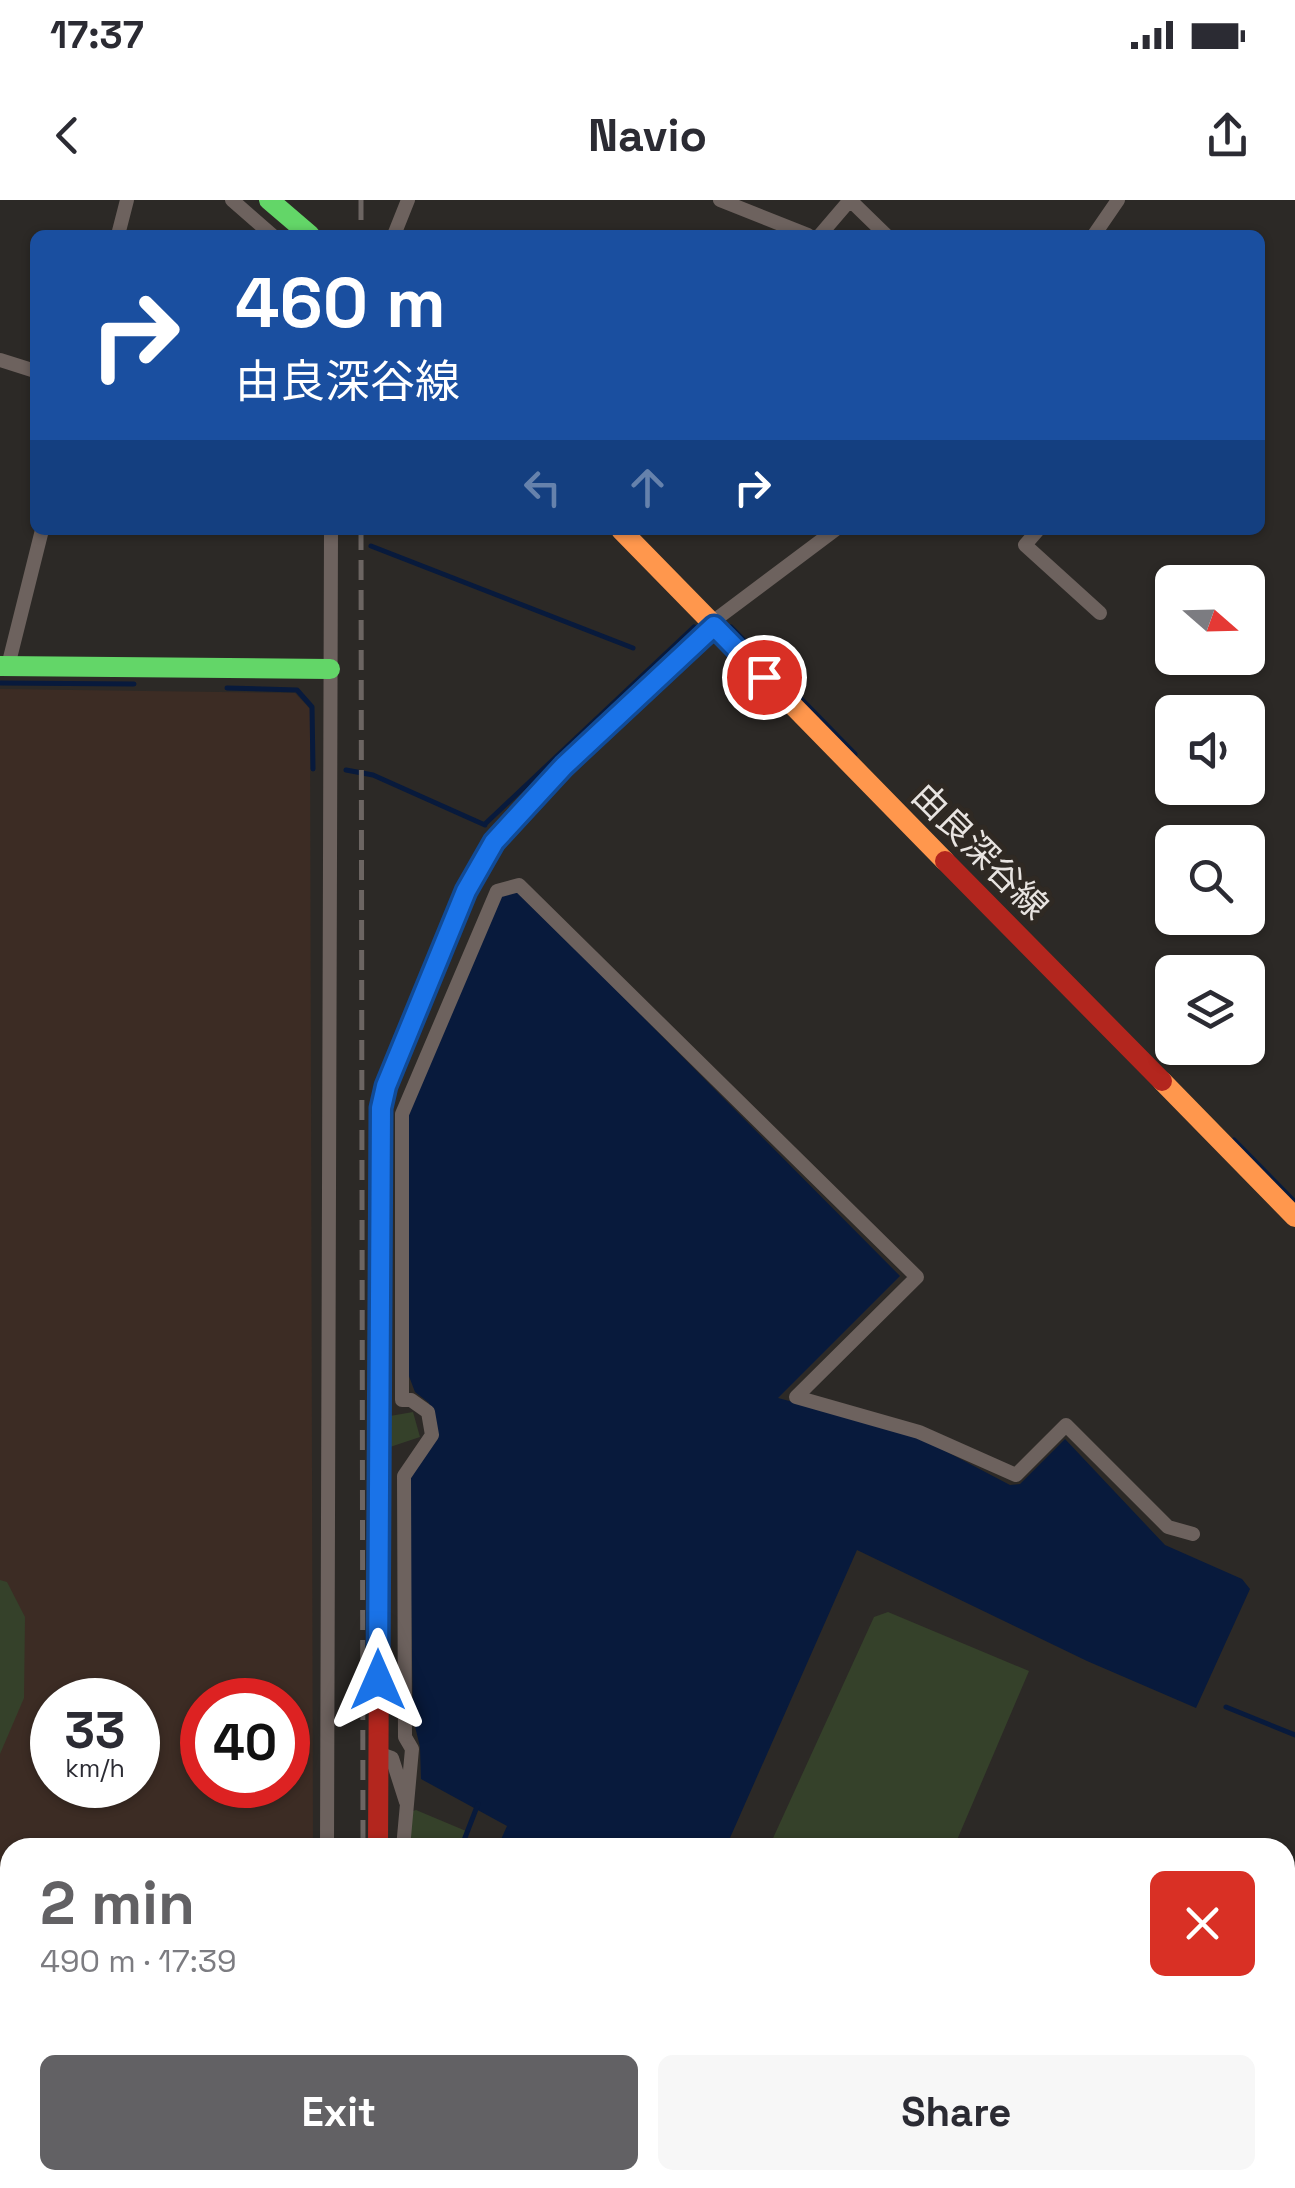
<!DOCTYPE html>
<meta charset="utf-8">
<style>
body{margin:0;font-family:"Space Grotesk","Noto Sans JP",sans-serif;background:#f7f7f7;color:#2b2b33;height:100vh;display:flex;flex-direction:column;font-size:38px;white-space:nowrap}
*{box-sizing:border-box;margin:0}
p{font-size:32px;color:#7c7c81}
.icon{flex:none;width:55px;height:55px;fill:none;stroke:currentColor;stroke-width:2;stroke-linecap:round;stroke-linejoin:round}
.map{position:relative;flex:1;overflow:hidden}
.details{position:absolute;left:0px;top:1638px;width:1295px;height:352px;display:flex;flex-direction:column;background:#fff;border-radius:30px 30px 0 0;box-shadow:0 2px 8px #0004}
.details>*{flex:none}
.top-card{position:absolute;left:30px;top:30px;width:1235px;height:305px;border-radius:15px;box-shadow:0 2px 8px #0004;background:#1a4fa0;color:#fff;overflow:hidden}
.needle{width:65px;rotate:110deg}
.buttons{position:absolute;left:1155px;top:365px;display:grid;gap:20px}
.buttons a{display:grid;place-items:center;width:110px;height:110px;border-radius:15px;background:#fff;box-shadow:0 2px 8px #0004;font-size:50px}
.speed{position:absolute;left:30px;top:1478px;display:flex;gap:20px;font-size:50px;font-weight:700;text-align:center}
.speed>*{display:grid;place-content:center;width:130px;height:130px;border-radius:50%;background:#fff;box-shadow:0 2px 8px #0004;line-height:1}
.speed small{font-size:25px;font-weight:400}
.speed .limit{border:15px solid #d22;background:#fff;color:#111}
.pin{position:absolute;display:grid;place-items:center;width:85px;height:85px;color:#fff;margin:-42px;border:5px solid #fff;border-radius:50%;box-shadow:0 2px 10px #0007}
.me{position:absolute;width:110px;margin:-55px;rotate:0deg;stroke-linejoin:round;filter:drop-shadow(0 0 8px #0008)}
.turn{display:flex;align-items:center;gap:35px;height:210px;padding:0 40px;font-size:45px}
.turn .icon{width:130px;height:130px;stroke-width:2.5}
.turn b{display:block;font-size:70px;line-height:85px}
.lanes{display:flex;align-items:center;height:95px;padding:0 40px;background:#0003;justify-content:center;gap:50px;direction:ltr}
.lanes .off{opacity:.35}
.round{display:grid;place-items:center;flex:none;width:105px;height:105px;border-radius:15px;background:#f7f7f7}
.overview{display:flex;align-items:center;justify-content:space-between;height:170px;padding:0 40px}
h1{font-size:60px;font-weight:600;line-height:75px;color:#626164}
.button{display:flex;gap:20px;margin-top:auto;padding:20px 40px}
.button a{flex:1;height:115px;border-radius:15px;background:#626164;color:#fff;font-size:40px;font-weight:600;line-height:115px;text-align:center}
.button a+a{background:#f7f7f7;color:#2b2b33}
.status{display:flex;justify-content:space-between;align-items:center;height:70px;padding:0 50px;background:#fff;direction:ltr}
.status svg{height:28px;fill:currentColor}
header{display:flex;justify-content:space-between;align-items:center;height:130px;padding:0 40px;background:#fff;font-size:45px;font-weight:600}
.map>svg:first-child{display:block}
</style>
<div class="status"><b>17:37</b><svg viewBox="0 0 49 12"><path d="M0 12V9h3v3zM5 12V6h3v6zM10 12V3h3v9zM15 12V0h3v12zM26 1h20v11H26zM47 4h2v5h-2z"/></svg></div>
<header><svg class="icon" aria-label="back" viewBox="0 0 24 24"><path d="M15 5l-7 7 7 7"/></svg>Navio<svg class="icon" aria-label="share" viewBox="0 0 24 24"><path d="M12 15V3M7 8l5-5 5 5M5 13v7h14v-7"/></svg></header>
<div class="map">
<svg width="1295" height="1988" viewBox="0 0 1295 1988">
<rect width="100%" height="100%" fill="#2c2926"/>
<!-- industrial -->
<path fill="#3c2c24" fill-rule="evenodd" d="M0,489L295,493L310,509L313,1647L10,1648V1698H0ZM52,1500H138V1585H52ZM202,1500H288V1585H202Z
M0,1800H10V1980H315V1988H0Z"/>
<!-- green -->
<path fill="#35412a" d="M413,1212L420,1237L390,1247V1216Z
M0,1380L7,1382L25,1417L24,1498L0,1554Z
M888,1412L1029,1471L954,1647H769L874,1417Z
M416,1610L466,1631L460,1647H411L410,1612Z"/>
<!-- water -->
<path fill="#081a3c" d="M517,690L900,1076L778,1198L911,1233L1010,1285L1020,1284L1065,1239L1165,1345L1242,1379L1250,1389L1196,1508L1087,1461L857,1350L726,1647H469L471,1643L499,1644L507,1626L421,1579L420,1547L413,1518L409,1277L434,1238L429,1203L415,1192L407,1171V913L498,695Z
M672,1980H995L992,1988H690Z"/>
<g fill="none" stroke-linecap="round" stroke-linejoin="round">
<!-- stream -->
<path stroke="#081a3c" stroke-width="5" d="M371,346L633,448
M731,427L855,554
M0,483L134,484
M227,488L297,490L312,507L313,569
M346,570L373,575L485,625
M485,624L694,427
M1234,940L1295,1002
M1226,1507L1295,1535
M461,1648L478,1604
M660,1980L678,1988"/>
<!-- street -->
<path stroke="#6d625e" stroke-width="14" d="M232,0L272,35
M720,0L808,35
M850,0L886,35
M118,35L127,0
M394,35L408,0
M820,35L850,0
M1094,35L1118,0
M0,160L35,171
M1038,330L1025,345L1100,413
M711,423L835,330
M8,466L42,330
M378,1553L392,1558L406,1602
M327,1648L331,330
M403,1648L412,1549L405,1537L404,1276L432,1235L428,1212L411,1200H402V914L497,691L519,685L917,1077L796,1197L919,1232L1016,1275L1066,1225L1168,1327L1193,1334
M379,1980V1988
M579,1980L598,1988
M616,1980L635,1988
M327,1988V1980"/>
<!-- fast -->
<path stroke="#63d668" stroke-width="20" d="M269,0L310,35
M0,466L330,469
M380,1250L381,907L386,887L467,691L494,642L564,566L714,426"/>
<!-- slow -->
<path stroke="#ff974d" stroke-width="20" d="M621,330L945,661
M1162,881L1295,1017"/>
<!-- jam -->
<path stroke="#b3261e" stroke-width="20" d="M945,661L1162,881
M378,1648L380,1250
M0,1719H10"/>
<!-- rail -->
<path stroke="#6c6562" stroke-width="5" stroke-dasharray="20 10" stroke-linecap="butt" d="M361,0V35
M361,330L363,1648
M363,1980V1988"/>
</g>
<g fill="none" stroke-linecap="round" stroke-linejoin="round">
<!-- route casing -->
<g stroke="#114b97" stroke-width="25">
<path id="route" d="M378,1480L381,908L386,886L466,691L494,642L564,566L714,426L764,477"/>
</g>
<!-- route -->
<use href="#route" stroke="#1a73e8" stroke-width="18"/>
</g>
<g text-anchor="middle" stroke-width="10" stroke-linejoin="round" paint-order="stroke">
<!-- street labels -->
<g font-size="35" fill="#e8e4e1" stroke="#2f2923">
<text transform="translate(980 651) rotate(45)" y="12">由良深谷線</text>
</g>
</g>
</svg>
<div class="buttons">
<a><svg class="needle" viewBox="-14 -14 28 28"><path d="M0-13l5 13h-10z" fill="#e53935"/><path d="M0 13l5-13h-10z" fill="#7c7c81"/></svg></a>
<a><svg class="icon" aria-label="sound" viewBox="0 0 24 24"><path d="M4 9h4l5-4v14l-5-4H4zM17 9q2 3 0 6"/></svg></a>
<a><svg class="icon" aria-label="search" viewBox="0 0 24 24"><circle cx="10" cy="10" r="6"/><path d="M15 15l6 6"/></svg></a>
<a><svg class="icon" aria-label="layers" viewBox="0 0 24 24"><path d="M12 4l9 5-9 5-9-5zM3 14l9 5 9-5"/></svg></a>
</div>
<div class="speed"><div>33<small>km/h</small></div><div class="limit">40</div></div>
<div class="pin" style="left:764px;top:477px;background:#d93025"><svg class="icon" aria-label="arrive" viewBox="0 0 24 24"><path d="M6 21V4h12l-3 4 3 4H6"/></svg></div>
<svg class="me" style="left:378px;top:1480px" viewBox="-20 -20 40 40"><path d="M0-17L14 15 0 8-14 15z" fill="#1a73e8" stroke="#fff" stroke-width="4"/></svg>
<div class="top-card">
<div class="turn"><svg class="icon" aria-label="right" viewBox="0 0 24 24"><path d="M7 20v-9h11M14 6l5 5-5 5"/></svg><div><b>460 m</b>由良深谷線</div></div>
<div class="lanes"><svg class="icon off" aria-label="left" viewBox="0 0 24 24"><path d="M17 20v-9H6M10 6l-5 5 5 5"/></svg><svg class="icon off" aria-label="ahead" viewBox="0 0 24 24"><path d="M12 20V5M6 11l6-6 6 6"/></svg><svg class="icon" aria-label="right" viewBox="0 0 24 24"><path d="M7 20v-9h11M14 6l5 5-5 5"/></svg></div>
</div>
<section class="details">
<div class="overview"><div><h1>2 min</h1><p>490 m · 17:39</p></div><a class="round" style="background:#d93025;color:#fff"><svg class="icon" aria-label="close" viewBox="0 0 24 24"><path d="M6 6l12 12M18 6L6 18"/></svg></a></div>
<div class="button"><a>Exit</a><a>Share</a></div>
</section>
</div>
